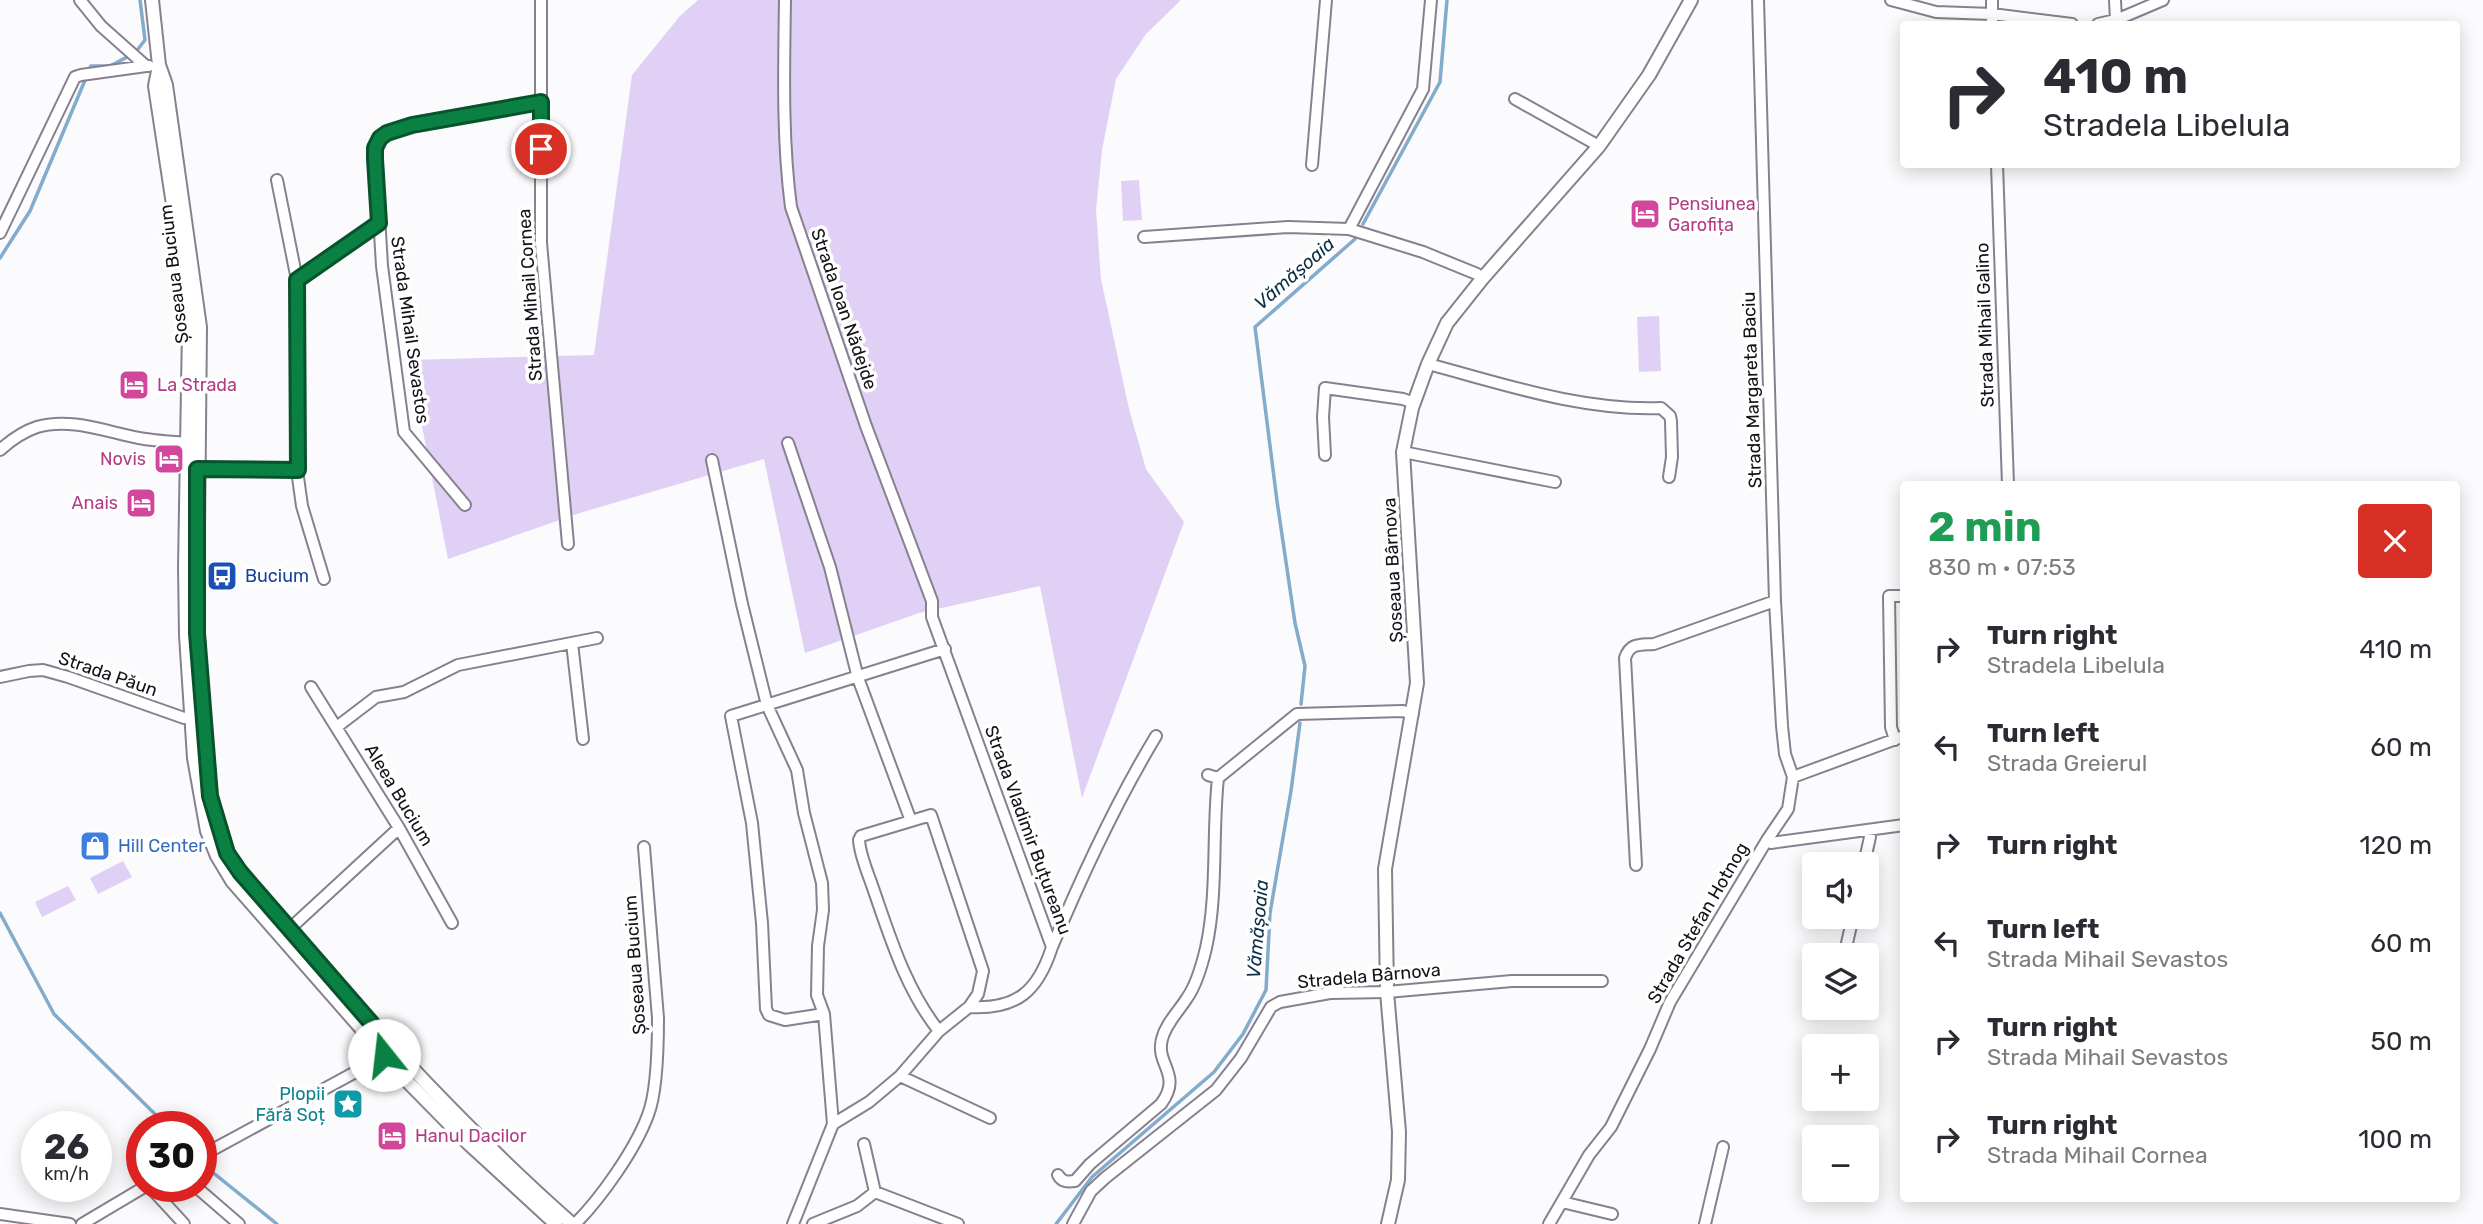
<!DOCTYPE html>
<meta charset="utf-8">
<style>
body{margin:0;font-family:Rubik,sans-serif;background:#f2f2f3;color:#2b2b33;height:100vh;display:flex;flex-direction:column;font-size:26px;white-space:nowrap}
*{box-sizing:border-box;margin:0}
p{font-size:23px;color:#7c7c81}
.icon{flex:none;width:38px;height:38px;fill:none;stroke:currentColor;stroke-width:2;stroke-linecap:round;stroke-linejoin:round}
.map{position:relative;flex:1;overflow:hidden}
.sheet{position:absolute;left:1900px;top:481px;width:560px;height:721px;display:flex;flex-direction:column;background:#fff;border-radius:7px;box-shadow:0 4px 18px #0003}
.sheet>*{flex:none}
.banner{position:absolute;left:1900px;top:21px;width:560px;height:147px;border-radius:7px;box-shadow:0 4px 18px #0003;background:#fff;color:#2b2b33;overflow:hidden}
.controls{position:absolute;left:1802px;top:852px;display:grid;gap:14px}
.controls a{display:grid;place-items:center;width:77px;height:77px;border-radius:7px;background:#fff;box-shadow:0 4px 18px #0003;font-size:35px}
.speed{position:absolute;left:21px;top:1111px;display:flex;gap:14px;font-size:35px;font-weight:700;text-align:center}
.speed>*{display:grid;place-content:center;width:91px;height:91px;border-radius:50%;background:#fff;box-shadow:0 4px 18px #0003;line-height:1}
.speed small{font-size:18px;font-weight:400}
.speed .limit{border:10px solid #d22;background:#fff;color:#111}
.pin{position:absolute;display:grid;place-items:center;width:60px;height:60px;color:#fff;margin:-30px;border:4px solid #fff;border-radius:50%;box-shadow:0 2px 7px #0007}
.me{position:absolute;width:77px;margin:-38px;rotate:344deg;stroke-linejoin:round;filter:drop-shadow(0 0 5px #0008)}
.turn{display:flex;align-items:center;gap:24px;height:147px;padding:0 28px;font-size:32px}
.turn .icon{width:91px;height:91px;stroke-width:2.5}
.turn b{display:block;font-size:49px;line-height:60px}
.round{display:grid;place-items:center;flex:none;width:74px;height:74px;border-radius:7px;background:#f2f2f3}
.summary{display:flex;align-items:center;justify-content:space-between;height:119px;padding:0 28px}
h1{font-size:42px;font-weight:700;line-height:52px;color:#1e9e55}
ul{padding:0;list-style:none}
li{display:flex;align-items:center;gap:21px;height:98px;padding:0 28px}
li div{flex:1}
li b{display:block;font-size:26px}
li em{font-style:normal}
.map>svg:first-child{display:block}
</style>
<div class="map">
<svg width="2483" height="1224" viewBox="0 0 2483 1224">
<rect width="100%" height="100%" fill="#fbfafd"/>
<!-- green -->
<path fill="#e1d0f6" d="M698,0H1181L1146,34L1116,79L1102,150L1096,210L1101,279L1129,409L1146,469L1184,522L1082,798L1040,586L919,613L805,653L764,459L583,512L448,559L409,360L594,355L632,75L680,16Z
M1139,180L1142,220L1123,221L1121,181Z
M1659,316L1661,371L1639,372L1637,317Z
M123,861L132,877L98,894L90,878Z
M68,886L76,900L42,917L35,902Z"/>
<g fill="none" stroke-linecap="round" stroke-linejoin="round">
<!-- stream -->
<path stroke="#82abcc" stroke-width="3.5" d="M138,49L145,40L140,0
M1363,224L1440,82L1447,0
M0,258L30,211L91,66H110L129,56
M1301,704L1305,666L1295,623L1277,501L1255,327L1355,239
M0,913L54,1014L168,1127
M201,1163L277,1224
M1056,1224L1092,1177L1214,1072L1243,1034L1266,990L1270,913L1291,791L1300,723"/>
<!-- minor casing -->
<g stroke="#87818f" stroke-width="14">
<path id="minor" d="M80,0L101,26L146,66H149
M541,0V243L568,544
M785,0C784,69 782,139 791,207L866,426L932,601V617L1052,947C1038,991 1017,1010 969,1007
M1758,0L1775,601L1782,726L1785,754L1793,777
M1891,0L1936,12L1992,14L2072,24
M1992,0V24
M2115,0L2116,20
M2098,24L2116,20L2163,0
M1515,99L1599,146
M1997,164L2008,485
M1312,165L1326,0
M277,180L297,280V470L302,506L324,579
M1349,229L1423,89L1431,0
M0,233L75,77L81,75L146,66
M1144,237L1288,227L1349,229L1423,252L1477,274L1482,279
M297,280L379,223
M1428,364C1504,384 1581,411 1661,408L1670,416L1671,421L1672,457L1669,477
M788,443L830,567L858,678L911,821
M0,450C11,440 22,432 37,427C70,417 107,432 139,438C155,441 172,442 188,443
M1403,452L1555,482
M1325,455L1323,417L1325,388L1403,399L1414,403
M712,460L742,604L767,705L797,770L804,813L822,883L823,910L818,946L817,995L824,1014L833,1124
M192,469L297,470
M465,505L404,432L382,266L375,148L380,138L387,133L412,125L541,102
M572,643L583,739
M0,677L29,671L43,670L68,677L184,718L198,717
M311,687L399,828L452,923
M338,726L376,697L404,692L458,665L597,638
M1895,740L1891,727L1889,596H1904
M1208,775L1218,778L1297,714L1402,711L1413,713
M1767,840L1771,843L1904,825
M1864,864L1870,837L1869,830
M1636,865L1625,658C1630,643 1639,645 1654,644L1775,601
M283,935L399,828
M1052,947C1083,873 1115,804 1156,736
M1844,956L1853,917
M824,1014L785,1020L769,1015L766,1009L762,923L752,823L731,716L945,649
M900,1076L990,1118
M864,1144L875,1192
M201,1156L361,1069L391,1049
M1058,1175C1062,1182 1067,1182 1075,1181L1090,1164L1161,1104C1183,1074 1155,1065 1162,1039C1166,1023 1179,1011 1187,998C1197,984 1202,965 1206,948C1218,894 1212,833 1218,778
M149,1186L184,1224
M195,1186L239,1224
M1562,1202L1612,1214
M0,1214L70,1224
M82,1224L146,1186
M575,1224C601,1198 635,1150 648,1115C657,1092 658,1044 658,1018L644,847
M793,1224L833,1124L869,1102L900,1076L939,1031L969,1007L978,994L983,971L931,815L861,836L859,840C860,856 868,873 873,888C890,937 906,990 939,1031
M813,1224L857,1206L875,1192L958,1224
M1073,1224L1091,1191L1105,1178L1216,1090L1241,1058L1271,1007L1280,1002L1330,993L1387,992L1512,981H1602
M1549,1224L1589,1155L1611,1127L1650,1049L1670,1002L1767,840L1788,809L1793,777L1904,736
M1705,1224L1723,1147"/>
</g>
<!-- major casing -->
<g stroke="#87818f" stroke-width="16">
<path id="major" d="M152,0L159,65L166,85L200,327L197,633L210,796L227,853L240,872C343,996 451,1117 572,1224
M159,66L155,86L186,290L189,328L185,568L186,635L194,758L207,831L217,856L232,881L409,1083L468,1143L556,1224
M1388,1224L1398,1180L1399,1132L1387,992L1385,869L1417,683L1403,452L1412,408L1428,364L1447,323L1482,279L1599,146L1649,75L1691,0"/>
</g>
<!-- minor -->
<use href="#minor" stroke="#fff" stroke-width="10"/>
<!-- major -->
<use href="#major" stroke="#fff" stroke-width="12"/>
</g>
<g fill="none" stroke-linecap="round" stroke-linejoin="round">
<!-- route casing -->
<g stroke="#07532c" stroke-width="18">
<path id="route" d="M384,1055L393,1048L240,872L227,853L210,796L197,633V469L298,470L297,280L379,223L375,159V148L380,138L387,133L412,125L541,102V149"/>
</g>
<!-- route -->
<use href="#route" stroke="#0b8043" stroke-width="12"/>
</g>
<!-- icons -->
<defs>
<g id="hotel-square" transform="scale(1.575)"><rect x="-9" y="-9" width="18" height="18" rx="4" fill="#d1479c" stroke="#fff"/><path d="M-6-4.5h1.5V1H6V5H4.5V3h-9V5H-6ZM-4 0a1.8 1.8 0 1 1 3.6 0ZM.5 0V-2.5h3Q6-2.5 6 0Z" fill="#fff"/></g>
<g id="bus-square" transform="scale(1.575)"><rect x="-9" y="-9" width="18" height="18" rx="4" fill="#1a4fb4" stroke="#fff"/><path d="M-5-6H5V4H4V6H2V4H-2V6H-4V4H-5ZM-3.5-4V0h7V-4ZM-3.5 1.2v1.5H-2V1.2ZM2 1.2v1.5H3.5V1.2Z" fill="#fff"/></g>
<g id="shop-square" transform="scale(1.575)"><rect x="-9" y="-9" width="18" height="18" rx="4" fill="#3f7fe0" stroke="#fff"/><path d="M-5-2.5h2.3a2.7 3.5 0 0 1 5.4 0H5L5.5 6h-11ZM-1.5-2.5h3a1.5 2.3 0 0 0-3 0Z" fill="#fff"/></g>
<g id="sight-square" transform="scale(1.575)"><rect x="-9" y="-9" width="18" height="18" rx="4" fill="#0f9aa8" stroke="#fff"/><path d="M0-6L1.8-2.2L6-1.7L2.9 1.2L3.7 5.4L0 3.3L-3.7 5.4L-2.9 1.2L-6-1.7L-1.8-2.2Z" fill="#fff"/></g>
</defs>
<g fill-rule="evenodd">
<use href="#hotel-square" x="1645" y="214"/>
<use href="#hotel-square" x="134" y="385"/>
<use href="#hotel-square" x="169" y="459"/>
<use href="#hotel-square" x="141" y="503"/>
<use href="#bus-square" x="222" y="576"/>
<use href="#shop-square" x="95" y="846"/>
<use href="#sight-square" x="348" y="1104"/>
<use href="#hotel-square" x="392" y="1136"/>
</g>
<g text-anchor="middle" stroke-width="7" stroke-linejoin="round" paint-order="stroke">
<!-- hotel labels -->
<g font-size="18" fill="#b23c85" stroke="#fff" text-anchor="start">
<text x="1668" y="210">Pensiunea<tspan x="1668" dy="21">Garofița</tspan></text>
<text x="157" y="391">La Strada</text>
<text x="146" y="465" text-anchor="end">Novis</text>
<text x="118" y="509" text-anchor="end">Anais</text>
<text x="415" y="1142">Hanul Dacilor</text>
</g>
<!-- street labels -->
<g font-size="18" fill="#141117" stroke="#fff">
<text transform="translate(174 274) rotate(-97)" y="6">Șoseaua Bucium</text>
<text transform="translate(530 295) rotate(-94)" y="6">Strada Mihail Cornea</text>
<text transform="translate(844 309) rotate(71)" y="6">Strada Ioan Nădejde</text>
<text transform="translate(1985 325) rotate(-92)" y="6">Strada Mihail Galino</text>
<text transform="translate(410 330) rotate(82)" y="6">Strada Mihail Sevastos</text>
<text transform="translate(1752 390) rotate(-92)" y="6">Strada Margareta Baciu</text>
<text transform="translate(1393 570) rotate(-93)" y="6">Șoseaua Bârnova</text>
<text transform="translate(108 674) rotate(19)" y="6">Strada Păun</text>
<text transform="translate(399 795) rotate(59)" y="6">Aleea Bucium</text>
<text transform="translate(1028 830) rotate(70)" y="6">Strada Vladimir Buțureanu</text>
<text transform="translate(1698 923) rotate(-60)" y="6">Strada Stefan Hotnog</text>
<text transform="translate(635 965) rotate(-94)" y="6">Șoseaua Bucium</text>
<text transform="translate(1369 976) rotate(-5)" y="6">Stradela Bârnova</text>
</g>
<!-- transit labels -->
<g font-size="18" fill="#164399" stroke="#fff" text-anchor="start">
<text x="245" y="582">Bucium</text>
</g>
<!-- shop labels -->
<g font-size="18" fill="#366cbe" stroke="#fff" text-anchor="start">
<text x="118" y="852">Hill Center</text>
</g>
<!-- culture labels -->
<g font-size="18" fill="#0d838f" stroke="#fff" text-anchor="end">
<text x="325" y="1100">Plopii<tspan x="325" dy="21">Fără Soț</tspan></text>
</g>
<!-- water labels -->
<g font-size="19" font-style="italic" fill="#0f3047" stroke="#fff">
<text transform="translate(1294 273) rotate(-41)" y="7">Vămășoaia</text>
<text transform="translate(1257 929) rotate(-85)" y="7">Vămășoaia</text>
</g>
</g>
</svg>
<div class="controls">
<a><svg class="icon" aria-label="sound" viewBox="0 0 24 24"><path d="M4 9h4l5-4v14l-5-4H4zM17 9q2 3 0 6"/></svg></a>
<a><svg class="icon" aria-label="layers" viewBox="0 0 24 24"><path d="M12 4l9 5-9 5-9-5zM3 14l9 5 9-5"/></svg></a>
<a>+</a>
<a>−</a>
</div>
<div class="speed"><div>26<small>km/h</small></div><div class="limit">30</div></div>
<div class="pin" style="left:541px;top:149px;background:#d93025"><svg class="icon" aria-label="arrive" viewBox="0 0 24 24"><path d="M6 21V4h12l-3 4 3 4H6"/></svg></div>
<svg class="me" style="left:384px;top:1055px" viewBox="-20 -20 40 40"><circle r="19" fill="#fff"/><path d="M0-13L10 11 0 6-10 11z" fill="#0b8043"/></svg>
<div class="banner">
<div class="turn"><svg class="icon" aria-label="right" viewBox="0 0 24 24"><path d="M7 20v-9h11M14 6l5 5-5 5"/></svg><div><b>410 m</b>Stradela Libelula</div></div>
</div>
<section class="sheet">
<div class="summary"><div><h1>2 min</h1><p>830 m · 07:53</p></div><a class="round" style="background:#d93025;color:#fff"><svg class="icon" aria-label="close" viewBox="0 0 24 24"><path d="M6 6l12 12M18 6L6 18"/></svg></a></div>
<ul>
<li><svg class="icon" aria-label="right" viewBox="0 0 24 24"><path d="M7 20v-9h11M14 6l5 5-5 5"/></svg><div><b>Turn right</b><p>Stradela Libelula</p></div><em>410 m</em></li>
<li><svg class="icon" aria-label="left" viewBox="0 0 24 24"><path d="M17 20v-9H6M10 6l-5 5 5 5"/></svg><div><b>Turn left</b><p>Strada Greierul</p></div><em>60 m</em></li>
<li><svg class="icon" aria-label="right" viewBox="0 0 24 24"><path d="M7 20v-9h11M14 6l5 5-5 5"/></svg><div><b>Turn right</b></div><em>120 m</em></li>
<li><svg class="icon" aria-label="left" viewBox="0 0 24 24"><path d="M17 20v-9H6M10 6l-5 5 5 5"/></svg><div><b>Turn left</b><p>Strada Mihail Sevastos</p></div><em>60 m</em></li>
<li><svg class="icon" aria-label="right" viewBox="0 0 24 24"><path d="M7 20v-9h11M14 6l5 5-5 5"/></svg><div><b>Turn right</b><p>Strada Mihail Sevastos</p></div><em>50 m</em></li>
<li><svg class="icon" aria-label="right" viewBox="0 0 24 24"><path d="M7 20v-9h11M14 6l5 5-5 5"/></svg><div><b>Turn right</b><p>Strada Mihail Cornea</p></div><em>100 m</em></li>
</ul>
</section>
</div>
